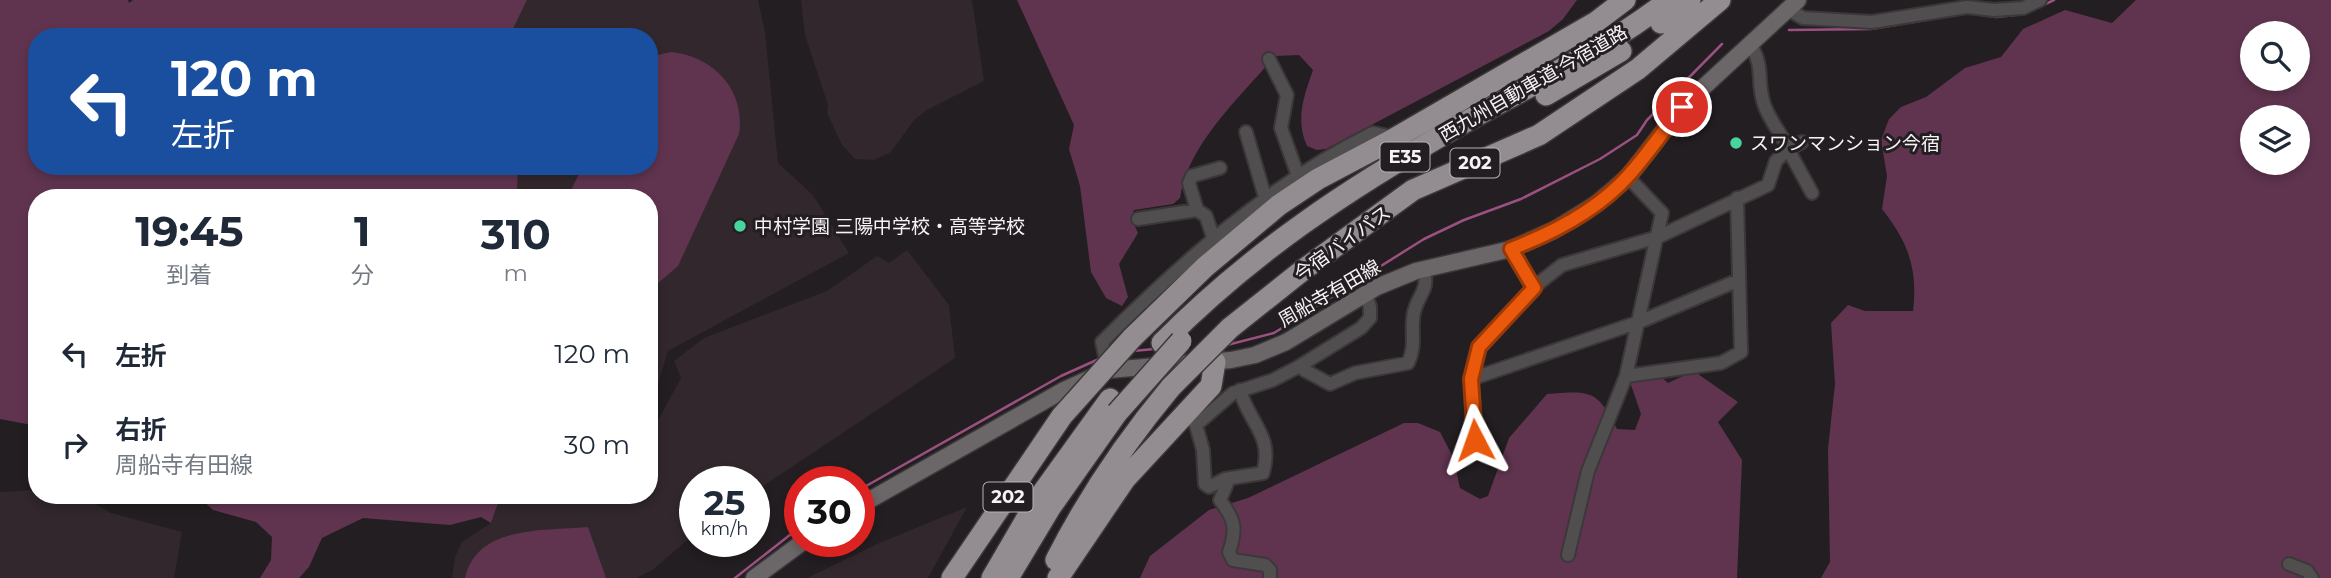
<!DOCTYPE html>
<html lang="ja">
<meta charset="utf-8">
<style>
body{margin:0;font-family:Montserrat,"Noto Sans JP",sans-serif;background:#f6f6f7;color:#1f2937;height:100vh;display:flex;flex-direction:column;font-size:26px;white-space:nowrap}
*{box-sizing:border-box;margin:0}
p{font-size:23px;color:#747a83}
.icon{flex:none;width:38px;height:38px;fill:none;stroke:currentColor;stroke-width:2;stroke-linecap:round;stroke-linejoin:round}
.map{position:relative;flex:1;overflow:hidden}
.details{position:absolute;left:28px;top:189px;width:630px;height:315px;display:flex;flex-direction:column;background:#fff;border-radius:28px;box-shadow:0 4px 10px #0003}
.details>*{flex:none}
.banner{position:absolute;left:28px;top:28px;width:630px;height:147px;border-radius:28px;box-shadow:0 4px 10px #0003;background:#1a4fa0;color:#fff;overflow:hidden}
.fabs{position:absolute;left:2240px;top:21px;display:grid;gap:14px}
.fabs a{display:grid;place-items:center;width:70px;height:70px;border-radius:50%;background:#fff;box-shadow:0 4px 10px #0003;font-size:35px}
.speed{position:absolute;left:679px;top:466px;display:flex;gap:14px;font-size:35px;font-weight:700;text-align:center}
.speed>*{display:grid;place-content:center;width:91px;height:91px;border-radius:50%;background:#fff;box-shadow:0 4px 10px #0003;line-height:1}
.speed small{font-size:18px;font-weight:400}
.speed .limit{border:10px solid #d22;background:#fff;color:#111}
.pin{position:absolute;display:grid;place-items:center;width:60px;height:60px;color:#fff;margin:-30px;border:4px solid #fff;border-radius:50%;box-shadow:0 2px 7px #0007}
.me{position:absolute;width:77px;margin:-38px;rotate:356deg;stroke-linejoin:round;filter:drop-shadow(0 0 5px #0008)}
.turn{display:flex;align-items:center;gap:24px;height:147px;padding:0 28px;font-size:32px}
.turn .icon{width:91px;height:91px;stroke-width:2.5}
.turn b{display:block;font-size:49px;line-height:60px}
.eta{display:flex;justify-content:space-evenly;align-items:center;height:119px;text-align:center}
.eta b{font-size:42px;font-weight:700;line-height:49px}
ul{padding:0;list-style:none}
li{display:flex;align-items:center;gap:21px;height:91px;padding:0 28px}
li div{flex:1}
li b{display:block;font-size:26px}
li em{font-style:normal}
.map>svg:first-child{display:block}
</style>
<div class="map">
<svg width="2331" height="578" viewBox="0 0 2331 578">
<rect width="100%" height="100%" fill="#231e21"/>
<!-- built -->
<path fill="#31272d" d="M527,0H758L765,32L778,163L813,195L849,253L668,351L649,413V198H517L518,166H649V37H509Z
M801,0H972L984,81L927,110L914,120L891,152L874,160L855,159L842,145L827,113L828,105L805,35Z
M907,250L949,305L955,358L754,492V481H695V533L654,569L636,578H452L455,557L462,542L491,523L501,495H649V437L681,378L674,361L704,338L827,291L877,256L889,263Z
M37,490V495L81,496L111,513L182,532L174,578H0V492Z
M967,507L928,578H807L877,544Z"/>
<!-- green -->
<path fill="#60344f" fill-rule="evenodd" d="M0,0H128L129,3L133,0H527L509,37H37V166H518L517,198H37V426L0,419Z
M1017,0H1577L1563,19L1549,31L1326,149L1317,150L1307,146C1295,119 1304,96 1313,70L1299,55L1275,56C1241,97 1188,143 1180,198L1173,204L1134,210L1131,218L1138,233L1119,264L1128,297L1122,306L1106,298L1091,272L1080,186L1069,149L1074,125Z
M2136,0H2331V578H1821L1830,562L1828,449L1835,384L1831,323L1848,305L1865,311H1913C1918,268 1908,242 1882,209L1887,176L1881,140L1889,119L1901,107L1926,97L1965,68L2001,57L2023,29L2065,10L2112,23ZM2252,33H2298V79H2252ZM2252,117H2298V163H2252Z
M671,52C713,56 746,90 739,134L678,266L649,291V198H567L583,166H649V57Z
M1687,374H1698L1738,402L1718,422L1742,460L1737,578H1140L1150,556L1209,510L1248,498L1404,423H1418L1440,432L1453,457L1460,488L1480,499L1488,496L1509,438L1547,394C1590,391 1597,389 1617,429L1635,430L1641,414L1630,382L1660,376L1668,383Z
M197,495H501L491,523L481,517L450,525L363,518L322,538L309,567L299,578H260L271,560L272,537L256,522L213,510Z
M588,527L606,578H465C477,525 544,531 588,527Z"/>
<g fill="none" stroke-linecap="round" stroke-linejoin="round">
<!-- stream -->
<path stroke="#9a517f" stroke-width="2.5" d="M2041,6L2054,0
M1789,30L1871,29L1968,13L1996,17L2015,15
M1227,345L1274,333L1424,239L1464,220L1521,199L1600,159L1637,135L1647,120L1722,44
M1133,351L1154,349
M859,490L1061,376L1099,359
M735,578L800,527"/>
<!-- street casing -->
<g stroke="#3c383a" stroke-width="16">
<path id="street" d="M1789,10L1803,18L1872,22L1967,7L1994,10L2023,8L2040,0
M1269,59L1287,95L1281,128L1298,176
M1246,132L1265,197
M1802,142L1788,149L1812,193
M1197,210L1189,183L1192,176L1220,168
M1138,219L1197,210L1206,216L1214,240
M1511,249L1534,287
M1301,365L1304,370L1330,384L1355,373L1408,363C1417,345 1410,330 1414,312C1419,292 1429,292 1424,269
M1108,370L1102,342C1183,261 1270,184 1373,133L1388,136L1390,141
M1626,376L1721,363L1741,352L1737,198
M1471,379L1639,322L1739,280
M1187,412L1196,425L1233,393L1273,380L1298,367L1361,328L1370,318V307L1365,293
M1196,425L1203,450L1205,484L1209,487L1225,479L1263,473C1274,435 1248,422 1240,390
M1475,440L1471,379L1479,347L1534,287L1562,265L1658,237L1768,185L1776,161L1788,149C1782,134 1769,120 1764,104C1756,80 1765,70 1751,45
M1229,479L1220,500C1235,520 1237,529 1229,552L1233,560L1265,565L1270,570V578
M1568,555L1588,471L1626,376L1662,213L1628,177
M2289,564L2307,571L2312,578"/>
</g>
<!-- secondary casing -->
<g stroke="#3c383a" stroke-width="19">
<path id="secondary" d="M859,506L1064,390L1108,370L1231,360L1255,355L1286,342L1377,287L1416,271L1511,249L1554,230L1596,204L1628,177L1682,107L1798,0
M754,578L804,541"/>
</g>
<!-- highway casing -->
<g stroke="#3c383a" stroke-width="24">
<path id="highway" d="M1661,23L1690,0
M1546,95L1621,51
M1230,328L1303,270L1413,190L1539,135L1638,69L1720,0
M1132,338L1205,267L1279,205L1318,179L1390,141L1596,22L1625,0
M1162,343C1252,252 1349,188 1460,125C1531,85 1604,50 1669,0
M1056,560C1088,497 1126,441 1171,387
M952,578L1062,416
M992,578L1038,499L1110,399
M1008,578L1050,508L1117,413
M1058,578L1125,479L1211,386L1215,362"/>
</g>
<!-- street -->
<use href="#street" stroke="#504e4f" stroke-width="12"/>
<!-- secondary -->
<use href="#secondary" stroke="#6b6769" stroke-width="16"/>
<!-- highway -->
<use href="#highway" stroke="#938c90" stroke-width="21"/>
<!-- highway-bridge casing -->
<g stroke="#3c383a" stroke-width="24" stroke-linecap="butt">
<path id="highway-bridge" d="M1171,387L1230,328
M1117,413L1181,341
M1062,416L1132,338"/>
</g>
<!-- highway-bridge -->
<use href="#highway-bridge" stroke="#938c90" stroke-width="21"/>
</g>
<g fill="none" stroke-linecap="round" stroke-linejoin="round">
<!-- route casing -->
<g stroke="#983908" stroke-width="18">
<path id="route" d="M1475,440L1471,379L1479,347L1534,288L1511,249C1553,233 1598,210 1629,175C1648,154 1664,130 1682,107"/>
</g>
<!-- route -->
<use href="#route" stroke="#ea580c" stroke-width="12"/>
</g>
<!-- markers -->
<g fill="#48d49d" stroke="#231e21" stroke-width="2.5">
<circle cx="1736" cy="143" r="7"/>
<circle cx="740" cy="226" r="7"/>
</g>
<g text-anchor="middle" stroke-width="6" stroke-linejoin="round" paint-order="stroke">
<!-- shield labels -->
<g fill="#231e21" stroke="#b7b3b5" stroke-width="2">
<rect x="1380.5" y="142.5" width="49" height="29" rx="5"/>
<rect x="1450.5" y="148.5" width="49" height="29" rx="5"/>
<rect x="983.5" y="482.5" width="49" height="29" rx="5"/>
</g>
<g font-size="18" font-weight="bold" fill="#f7f3f5">
<text x="1405" y="163">E35</text>
<text x="1475" y="169">202</text>
<text x="1008" y="503">202</text>
</g>
<!-- street labels -->
<g font-size="19" fill="#f7f3f5" stroke="#231e21">
<text transform="translate(1533 83) rotate(-30)" y="7">西九州自動車道;今宿道路</text>
<text transform="translate(1342 243) rotate(-36)" y="7">今宿バイパス</text>
<text transform="translate(1329 293) rotate(-30)" y="7">周船寺有田線</text>
</g>
<!-- poi labels -->
<g font-size="19" fill="#f7f3f5" stroke="#231e21" text-anchor="start">
<text x="1750" y="150">スワンマンション今宿</text>
<text x="754" y="233">中村学園 三陽中学校・高等学校</text>
</g>
</g>
</svg>
<div class="fabs">
<a><svg class="icon" aria-label="search" viewBox="0 0 24 24"><circle cx="10" cy="10" r="6"/><path d="M15 15l6 6"/></svg></a>
<a><svg class="icon" aria-label="layers" viewBox="0 0 24 24"><path d="M12 4l9 5-9 5-9-5zM3 14l9 5 9-5"/></svg></a>
</div>
<div class="speed"><div>25<small>km/h</small></div><div class="limit">30</div></div>
<div class="pin" style="left:1682px;top:107px;background:#d93025"><svg class="icon" aria-label="arrive" viewBox="0 0 24 24"><path d="M6 21V4h12l-3 4 3 4H6"/></svg></div>
<svg class="me" style="left:1475px;top:440px" viewBox="-20 -20 40 40"><path d="M0-17L14 15 0 8-14 15z" fill="#ea580c" stroke="#fff" stroke-width="4"/></svg>
<div class="banner">
<div class="turn"><svg class="icon" aria-label="left" viewBox="0 0 24 24"><path d="M17 20v-9H6M10 6l-5 5 5 5"/></svg><div><b>120 m</b>左折</div></div>
</div>
<section class="details">
<div class="eta">
<div><b>19:45</b><p>到着</p></div>
<div><b>1</b><p>分</p></div>
<div><b>310</b><p>m</p></div>
</div>
<ul>
<li><svg class="icon" aria-label="left" viewBox="0 0 24 24"><path d="M17 20v-9H6M10 6l-5 5 5 5"/></svg><div><b>左折</b></div><em>120 m</em></li>
<li><svg class="icon" aria-label="right" viewBox="0 0 24 24"><path d="M7 20v-9h11M14 6l5 5-5 5"/></svg><div><b>右折</b><p>周船寺有田線</p></div><em>30 m</em></li>
</ul>
</section>
</div>
